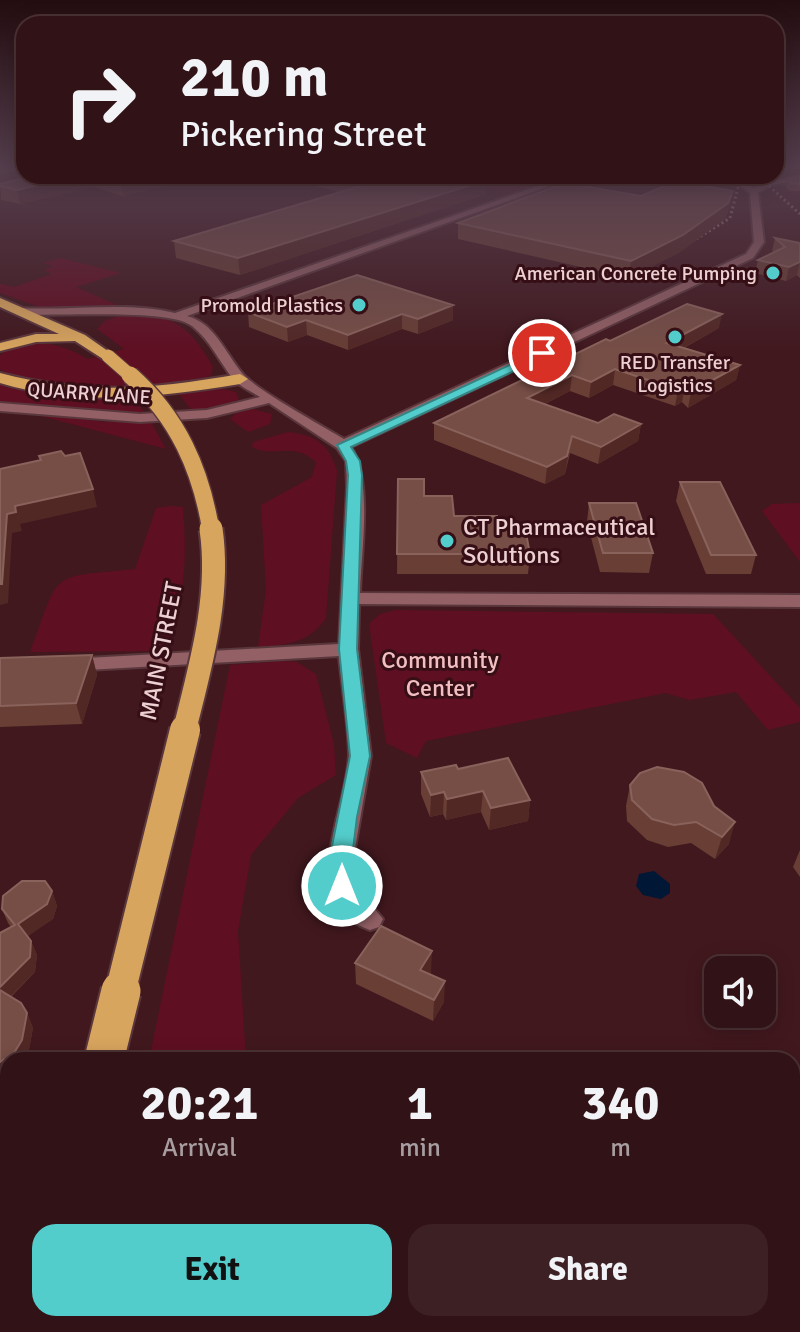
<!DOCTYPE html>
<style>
body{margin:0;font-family:Signika,sans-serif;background:#3d2023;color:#f1f3f6;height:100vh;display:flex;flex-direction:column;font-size:30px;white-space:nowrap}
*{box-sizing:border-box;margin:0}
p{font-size:26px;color:#a89ea1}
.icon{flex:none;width:44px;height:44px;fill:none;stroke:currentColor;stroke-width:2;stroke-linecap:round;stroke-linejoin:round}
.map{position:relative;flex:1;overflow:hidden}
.sheet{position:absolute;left:0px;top:1052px;width:800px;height:280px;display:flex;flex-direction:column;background:#311216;border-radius:24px 24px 0 0;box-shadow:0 4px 20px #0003,0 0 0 2px #4c3235}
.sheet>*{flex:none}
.guide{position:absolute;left:16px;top:16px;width:768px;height:168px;border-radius:24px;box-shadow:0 4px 20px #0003,0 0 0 2px #4c3235;background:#311216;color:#f1f3f6;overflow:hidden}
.tools{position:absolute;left:704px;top:956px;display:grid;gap:16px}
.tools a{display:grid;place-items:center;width:72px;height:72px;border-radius:16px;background:#311216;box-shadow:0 4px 20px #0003,0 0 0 2px #4c3235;font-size:40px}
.pin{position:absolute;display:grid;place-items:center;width:68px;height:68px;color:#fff;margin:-34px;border:4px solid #fff;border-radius:50%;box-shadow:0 2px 8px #0007}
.me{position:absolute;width:88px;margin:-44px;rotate:0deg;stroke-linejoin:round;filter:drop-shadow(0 0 6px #0008)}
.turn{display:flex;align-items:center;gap:28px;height:168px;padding:0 32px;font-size:36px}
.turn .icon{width:104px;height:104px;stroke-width:2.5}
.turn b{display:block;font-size:56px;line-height:68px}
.eta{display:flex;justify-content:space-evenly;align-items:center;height:136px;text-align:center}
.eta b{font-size:48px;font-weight:700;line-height:56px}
.cta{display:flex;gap:16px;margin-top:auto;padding:16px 32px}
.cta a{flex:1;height:92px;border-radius:24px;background:#53cdcb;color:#111;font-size:32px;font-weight:700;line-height:92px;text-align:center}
.cta a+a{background:#3d2023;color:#f1f3f6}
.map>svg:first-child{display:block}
</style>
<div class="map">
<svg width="800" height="1332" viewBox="0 0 800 1332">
<rect width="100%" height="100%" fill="#41181e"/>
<!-- green -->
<path fill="#5f0f22" d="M448,176H565L512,194L437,179Z
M60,258L121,273L76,287L117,305L54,312L0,293V284L14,287L52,274L44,270L53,266L43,263Z
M121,315C172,313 189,324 213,367L211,375C174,396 34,394 0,369V355C27,334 61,343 88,359L124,349L97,329L105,321Z
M0,384L38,394L132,397L145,413L0,404Z
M223,389L236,392L239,399L229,405L193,412L178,393Z
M253,409L272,414L270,424L248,432L230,419L236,413Z
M30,413L104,422H151L166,449Z
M288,432C316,435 329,444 337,471L326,618C310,643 285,645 258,647L266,590L261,505L312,477L316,462C291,440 276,459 252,447L253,442Z
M800,503V562L762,511L772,504Z
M171,506L183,507C187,554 186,608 163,651L30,652C61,569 47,578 135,569L156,508Z
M396,610L713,614L800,708V722L768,730L736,692L689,700L666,693L426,741L417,758L386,743L369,624L380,614Z
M285,661L297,662L316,674L334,744L336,775L298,798L251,855L238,931L246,1060H149L230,665Z
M8,1104V1273L0,1275V1112Z"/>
<!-- water -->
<path fill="#001736" d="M654,871L670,884V893L661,899L643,895L636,886L639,874Z
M792,1308H800V1332H0L8,1324H792Z"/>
<!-- pier -->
<path fill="#41181e" d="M8,1269V1324H102L100,1332H0V1271Z"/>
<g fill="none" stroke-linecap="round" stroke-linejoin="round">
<!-- minor casing -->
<g stroke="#5a373c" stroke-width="4">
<path id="minor" d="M567,176H578L187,316C215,323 225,353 243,374C258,391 321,425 344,439L746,254L754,242L750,193L727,176H736L754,188L764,182L800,176V180L769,186L758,193L764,242L753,258L351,447C373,481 361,552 360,593L800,595V607L359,604L358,649L371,756L352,866L355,885L383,919L379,927L370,930C292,903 349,807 349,753C348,721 342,688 339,656L69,671L59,665L69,659L339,644L347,487L346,461L337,448L269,403L207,418L140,422L0,411V403L140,414L207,410L260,397C252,392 241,387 234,380C219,362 211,341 192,326C168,308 57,317 20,314L14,311L20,308C70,311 128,301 175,313Z"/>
</g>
<!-- highway casing -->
<g stroke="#5a373c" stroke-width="4">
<path id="highway" d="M0,298L85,335L115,356L103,359L75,341L36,342L0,351V343L36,334H59L0,307Z
M0,373C88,396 152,389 240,374L248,379L240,384C159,397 80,407 0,383Z
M17,1324H61L59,1332H15Z"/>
</g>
<!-- minor -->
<use href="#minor" fill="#926065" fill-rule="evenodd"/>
<!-- highway -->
<use href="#highway" fill="#d8a55e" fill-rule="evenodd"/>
<!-- rail -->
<path stroke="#a27f83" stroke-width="3" stroke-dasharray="2 3" stroke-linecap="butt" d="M758,176L800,214
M696,239L730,218L741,176"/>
<!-- highway-bridge-far4 casing -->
<g stroke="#5a373c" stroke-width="15" stroke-linecap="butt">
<path id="highway-bridge-far4" d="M108,356L132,377"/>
</g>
<!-- highway-bridge-far3 casing -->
<g stroke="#5a373c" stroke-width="20" stroke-linecap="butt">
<path id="highway-bridge-far3" d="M130,375C178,417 201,470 211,531"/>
</g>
<!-- highway-bridge-far2 casing -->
<g stroke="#5a373c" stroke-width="27" stroke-linecap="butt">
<path id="highway-bridge-far2" d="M184,732C200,667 221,597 211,529"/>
</g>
<!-- highway-bridge-far1 casing -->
<g stroke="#5a373c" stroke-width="34" stroke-linecap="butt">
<path id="highway-bridge-far1" d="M120,993L185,730"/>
</g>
<!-- highway-bridge casing -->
<g stroke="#5a373c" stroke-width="43" stroke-linecap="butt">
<path id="highway-bridge" d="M104,1060L121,991"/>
</g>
<!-- highway-bridge-far4 -->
<use href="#highway-bridge-far4" stroke="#d8a55e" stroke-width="13"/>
<!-- highway-bridge-far3 -->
<use href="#highway-bridge-far3" stroke="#d8a55e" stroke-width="17"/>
<!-- highway-bridge-far2 -->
<use href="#highway-bridge-far2" stroke="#d8a55e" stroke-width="23"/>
<!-- highway-bridge-far1 -->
<use href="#highway-bridge-far1" stroke="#d8a55e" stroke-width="30"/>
<!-- highway-bridge -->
<use href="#highway-bridge" stroke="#d8a55e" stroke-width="39"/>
</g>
<!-- wall -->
<path fill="#683e35" d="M0,166L24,176H207L123,196L94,187L20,204L1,200Z
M272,176H467L486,194L240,275L176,258L174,241L340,192Z
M800,176V191H790L785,186L787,179Z
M641,196L730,206L725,219L680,252L629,278L458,239V223Z
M775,238L800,243V278L797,275L786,281L755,273L758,260L774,252L772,251Z
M357,275L453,320L418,334L402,329L348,350L307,335L288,342L249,327L248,312Z
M719,328L684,348L740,365L736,380L688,408L682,402L675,406L613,385L589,398L570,391L545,404L598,423L641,424L638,441L598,464L570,453L565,474L545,484L434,440V423L610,341Z
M398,479L454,516L499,528L530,554L528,574H397Z
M680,482L756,555L751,574H706L676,501Z
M589,503L653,553L649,573L600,572L587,522Z
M92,655L97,675L82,724L0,727V658Z
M657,767L729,844L715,859L691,843L668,847L647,840L627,821L626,806L630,785Z
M458,769L530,800L528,821L489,830L481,812L446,820L443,814L430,817L421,794V772Z
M800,850V877L793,867Z
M52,891L57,906L53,919L27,936L31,941L37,955L35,972L11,997L27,1013L33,1028L28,1055L25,1060H8V1075L0,1081V933L11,927L8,923L2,909Z
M355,963L431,972L430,974L444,1002L433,1021L356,984Z"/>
<!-- shaded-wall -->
<path fill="#522825" d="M800,167V174L776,177L778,170Z
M24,168V176H55L0,186V173Z
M78,176H92L94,187L20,204L17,190Z
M145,176H207L123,196L120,181Z
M487,180L486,194L240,275L238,258Z
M733,191L730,206L725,219L680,252L629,278L631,261Z
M800,262L797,275L786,281L789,267Z
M453,305V320L418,334V319Z
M402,314V329L348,350V335Z
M722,314L719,328L665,358L667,343Z
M306,320L307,335L288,342L287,327Z
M740,365L736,380L688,408L691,392Z
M615,369L613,385L589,398L591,382Z
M572,375L570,391L525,414L527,398Z
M685,386L682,402L675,406L678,390Z
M641,424L638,441L598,464L601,447Z
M572,436L565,474L545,484L547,467Z
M93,489L97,507L20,524L22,531L12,533L8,603L0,605V584L7,514L15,506Z
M92,655L97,675L82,724L76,703Z
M483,791L481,812L446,820L447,799Z
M444,792L443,814L430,817L431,795Z
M530,800L528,821L489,830L491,808Z
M735,822L729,844L715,859L722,837Z
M52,891L57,906L53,919L24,939L18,924Z
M31,941L37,955L35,972L4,1003L0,993V987Z
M432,951L431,972L420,991V970Z
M445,981L444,1002L433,1021L434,1000Z
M27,1013L33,1028L28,1055L25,1060H8V1075L0,1081V1062Z"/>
<!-- building -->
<path fill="#764e46" stroke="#89625b" stroke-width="2" d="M0,166H24V168L0,173Z
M776,166H800V167L778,170L776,169Z
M33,176H78L17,190L0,186V184Z
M102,176H145L120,181Z
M333,176H467L487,180L238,258L174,241L368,184Z
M800,176V184L791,183L787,179Z
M676,181L733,191L728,203L683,235L631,261L458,223L565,183L641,196Z
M775,238L800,243V262L789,267L758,260L785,247Z
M357,275L453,305L418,319L402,314L348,335L306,320L287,327L248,312Z
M687,304L722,314L667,343L740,365L691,392L685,386L678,390L615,369L591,382L572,375L527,398L598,423L614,414L641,424L601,447L572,436L567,456L547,467L434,423L606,339L610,341Z
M61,451L65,456L80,453L93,489L15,506L16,512L7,514L2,584H0V469L41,460L39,456Z
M398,479H424V496H452L454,516H497L499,528H525L530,554H397Z
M680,482H720L756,555H711Z
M589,503H636L653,553H603Z
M92,655L76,703L0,706V658Z
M508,758L530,800L491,808L483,791L447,799L444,792L431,795L421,772L456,765L458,769Z
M657,767L684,772L702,783L714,806L735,822L722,837L696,822L674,825L652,819L632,800L630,785L640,773Z
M22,881H45L52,891L47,904L18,924L31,941L30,957L0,987V933L15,925L2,909L3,896Z
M381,926L432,951L420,970L445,981L434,1000L355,963Z
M0,990L21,1003L27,1013L22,1040L14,1053L0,1062Z"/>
<!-- sky -->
<linearGradient id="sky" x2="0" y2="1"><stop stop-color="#240d10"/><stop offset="0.47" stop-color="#543d4c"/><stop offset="1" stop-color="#543d4c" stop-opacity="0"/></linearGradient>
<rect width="800" height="353" fill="url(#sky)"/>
<!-- route -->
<path fill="#53cdcb" stroke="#368584" stroke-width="2" d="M542,350L546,356L351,447L360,461L362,475L357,649L370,756L357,817L351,866L354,886L350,893H334L328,866L350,756L339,649L348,475L346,461L337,445Z"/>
<!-- markers -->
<g fill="#53cdcb" stroke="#360e15" stroke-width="3">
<circle cx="773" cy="273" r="8"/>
<circle cx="359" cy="305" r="8"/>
<circle cx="675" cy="337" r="8"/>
<circle cx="447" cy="541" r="8"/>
</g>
<g text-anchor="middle" stroke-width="6" stroke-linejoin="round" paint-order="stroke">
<!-- far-poi labels -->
<g font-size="20" fill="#edd0d1" stroke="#360e15" text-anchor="end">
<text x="757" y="280">American Concrete Pumping</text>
<text x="343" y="312">Promold Plastics</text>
<text x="675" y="369" text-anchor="middle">RED Transfer<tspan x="675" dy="23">Logistics</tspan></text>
</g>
<!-- far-street labels -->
<g font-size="20" fill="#edd0d1" stroke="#360e15">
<text transform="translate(89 393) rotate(4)" y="7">QUARRY LANE</text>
</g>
<!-- poi labels -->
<g font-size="24" fill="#edd0d1" stroke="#360e15" text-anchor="start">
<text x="463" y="535">CT Pharmaceutical<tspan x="463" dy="28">Solutions</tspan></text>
</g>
<!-- street labels -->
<g font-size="24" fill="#edd0d1" stroke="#360e15">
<text transform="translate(161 651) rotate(-79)" y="8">MAIN STREET</text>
</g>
<!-- park labels -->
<g font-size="24" fill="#f1bfc2" stroke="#360e15">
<text x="440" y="668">Community<tspan x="440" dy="28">Center</tspan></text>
</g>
</g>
</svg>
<div class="tools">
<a><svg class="icon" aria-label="sound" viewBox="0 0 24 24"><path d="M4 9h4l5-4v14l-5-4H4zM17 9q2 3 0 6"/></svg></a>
</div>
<div class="pin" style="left:542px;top:353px;background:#d93025"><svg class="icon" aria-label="arrive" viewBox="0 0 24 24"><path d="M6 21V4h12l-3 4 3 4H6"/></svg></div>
<svg class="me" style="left:342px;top:886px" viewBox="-20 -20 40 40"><circle r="17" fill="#53cdcb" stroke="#fff" stroke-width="3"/><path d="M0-11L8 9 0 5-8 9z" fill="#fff"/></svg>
<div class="guide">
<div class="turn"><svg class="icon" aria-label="right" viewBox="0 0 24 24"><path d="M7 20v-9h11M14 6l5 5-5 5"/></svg><div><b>210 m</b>Pickering Street</div></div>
</div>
<section class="sheet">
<div class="eta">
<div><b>20:21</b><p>Arrival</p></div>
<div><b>1</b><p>min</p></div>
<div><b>340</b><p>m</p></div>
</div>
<div class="cta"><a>Exit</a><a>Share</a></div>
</section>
</div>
